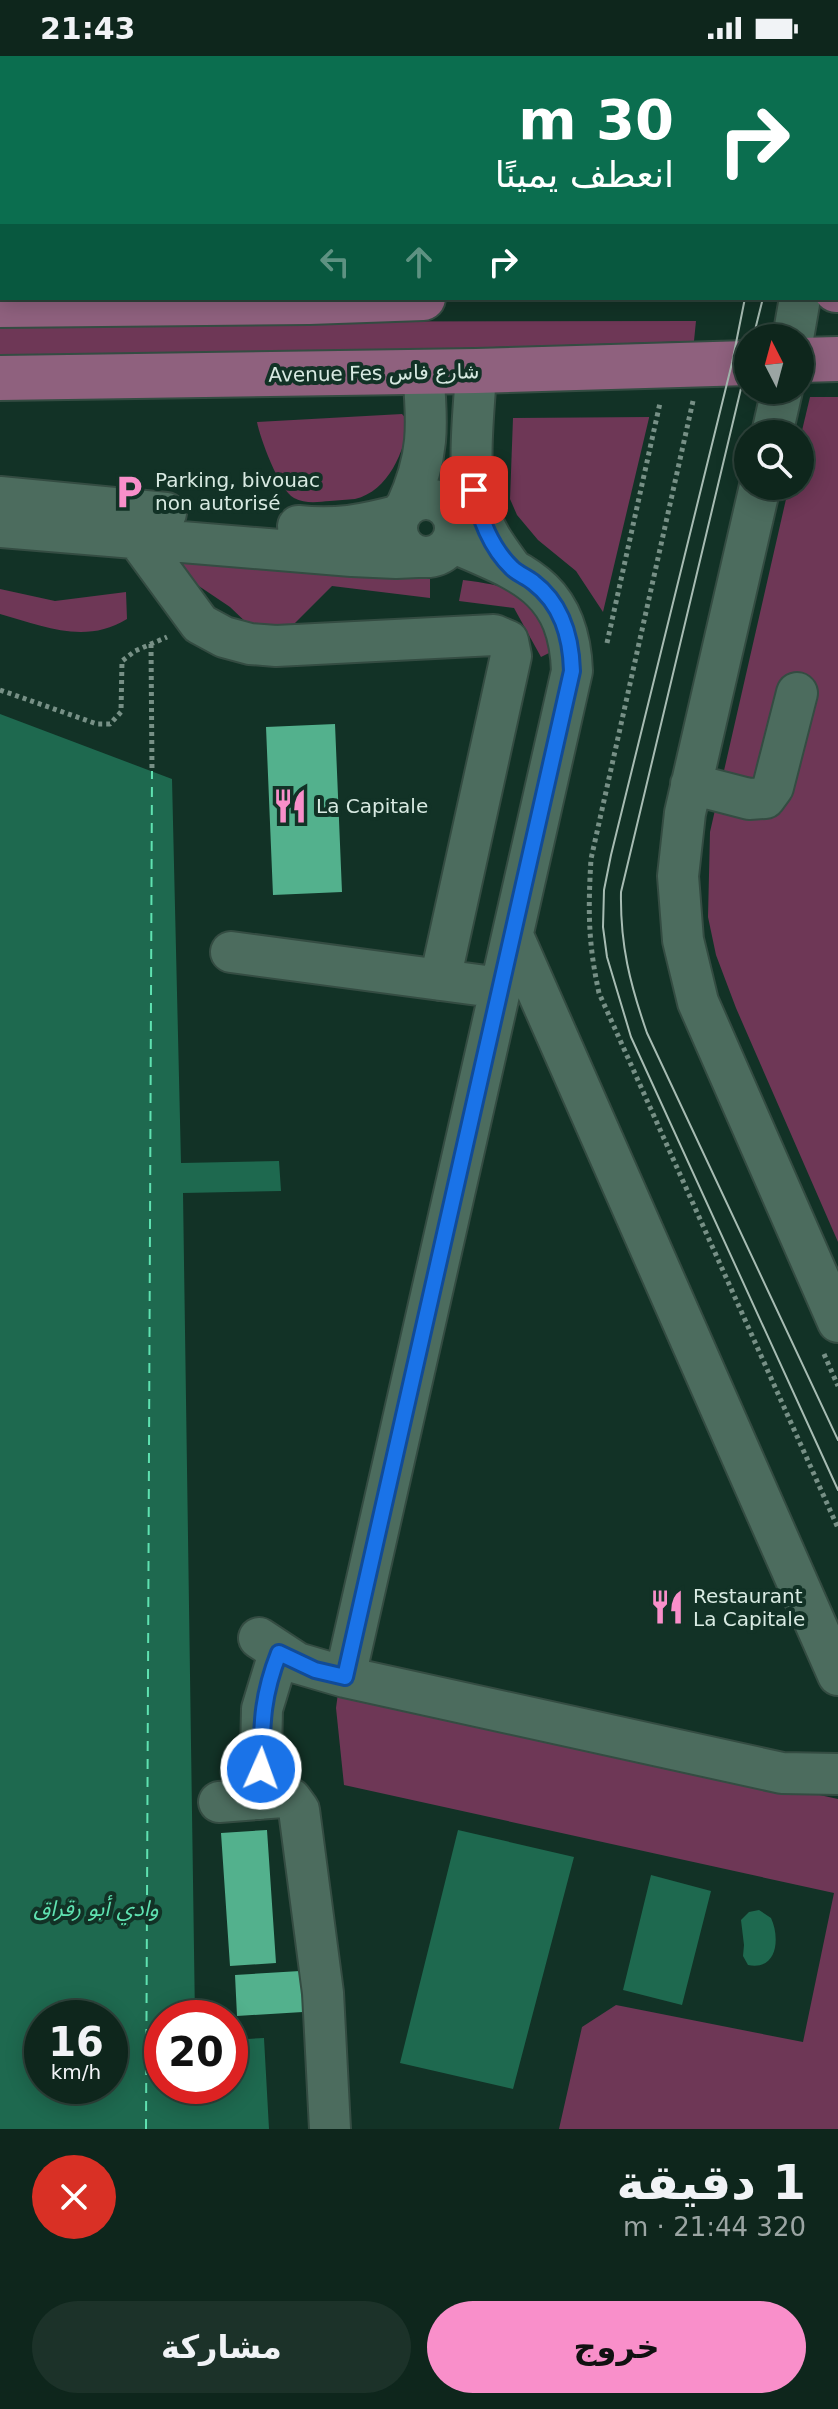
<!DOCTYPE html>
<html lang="ar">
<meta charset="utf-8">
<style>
body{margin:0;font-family:"DejaVu Sans","Noto Sans Arabic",sans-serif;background:#1c3229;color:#f1f3f6;direction:rtl;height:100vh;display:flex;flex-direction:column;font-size:30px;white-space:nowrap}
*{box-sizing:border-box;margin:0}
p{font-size:26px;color:#9ba5a3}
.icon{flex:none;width:44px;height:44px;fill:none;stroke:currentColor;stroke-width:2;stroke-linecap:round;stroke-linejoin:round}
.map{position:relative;height:2073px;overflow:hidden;direction:ltr}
.panel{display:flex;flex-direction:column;background:#0e261c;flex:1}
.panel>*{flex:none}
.guide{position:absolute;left:0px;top:0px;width:838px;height:244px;box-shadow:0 4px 20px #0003,0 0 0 2px #2e433b;direction:rtl;background:#0b6e4f;color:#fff;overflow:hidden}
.needle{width:52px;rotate:354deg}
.tools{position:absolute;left:734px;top:268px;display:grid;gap:16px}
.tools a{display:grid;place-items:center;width:80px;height:80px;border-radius:50%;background:#0e261c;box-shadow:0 4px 20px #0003,0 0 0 2px #2e433b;font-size:40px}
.speed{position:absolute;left:24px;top:1944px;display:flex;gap:16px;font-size:40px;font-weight:700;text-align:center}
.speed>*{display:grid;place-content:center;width:104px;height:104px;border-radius:50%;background:#0e261c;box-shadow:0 4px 20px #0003,0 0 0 2px #2e433b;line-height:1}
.speed small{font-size:20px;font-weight:400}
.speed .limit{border:12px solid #d22;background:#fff;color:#111}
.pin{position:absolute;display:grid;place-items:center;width:68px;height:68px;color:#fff;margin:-34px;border-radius:16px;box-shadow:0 4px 12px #0006}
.me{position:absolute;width:88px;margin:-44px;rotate:2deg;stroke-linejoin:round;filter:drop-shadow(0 0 6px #0008)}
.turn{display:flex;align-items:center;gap:28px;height:168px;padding:0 32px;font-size:36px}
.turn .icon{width:104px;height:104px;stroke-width:2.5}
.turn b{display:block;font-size:56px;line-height:68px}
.lanes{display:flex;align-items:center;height:76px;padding:0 32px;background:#0003;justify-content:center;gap:40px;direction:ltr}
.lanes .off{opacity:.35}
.round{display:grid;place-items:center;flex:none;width:84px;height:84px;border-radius:42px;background:#1c3229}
.headline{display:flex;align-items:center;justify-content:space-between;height:136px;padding:0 32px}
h1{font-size:48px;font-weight:600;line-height:60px}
.cta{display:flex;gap:16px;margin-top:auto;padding:16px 32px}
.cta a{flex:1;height:92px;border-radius:48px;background:#f98fca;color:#111;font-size:32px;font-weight:600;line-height:92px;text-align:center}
.cta a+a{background:#1c3229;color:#f1f3f6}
.status{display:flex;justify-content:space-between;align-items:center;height:56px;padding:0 40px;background:#0e261c;direction:ltr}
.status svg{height:22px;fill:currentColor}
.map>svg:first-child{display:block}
</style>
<div class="status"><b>21:43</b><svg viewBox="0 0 49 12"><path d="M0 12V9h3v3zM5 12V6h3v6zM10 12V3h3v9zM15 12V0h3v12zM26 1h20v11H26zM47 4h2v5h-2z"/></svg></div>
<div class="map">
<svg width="838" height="2073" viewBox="0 0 838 2073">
<rect width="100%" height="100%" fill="#123226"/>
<!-- green -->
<path fill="#6e3756" d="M696,265L694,285L0,306V266Z
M810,341H838V1186L736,952L716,899L708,861L710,776L789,430H800V383Z
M402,358L409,366C404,395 389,435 355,443C347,444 338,444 330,445C318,446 305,448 294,442C279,434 260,382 257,366Z
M649,361V362L603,556L576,515L538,484L517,459L510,443L513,362Z
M184,503L430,523V542L332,530L279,583L251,571L230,551L181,518L179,510Z
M463,524C528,532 526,540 557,593L541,601L514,552L459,545Z
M0,533L55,545L126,536L127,563C85,589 43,570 0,558Z
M344,1635L838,1743V2073H559L582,1971L616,1949L803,1986L834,1837L344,1729L336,1652L338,1637Z"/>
<!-- water -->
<path fill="#1e694f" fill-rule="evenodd" d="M0,658L172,723L181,1107L279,1105L281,1135L183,1137L195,1962H162V2030H230V1984L264,1982L269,2073H0ZM42,1962H110V2030H42Z
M458,1774L574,1801L513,2033L400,2007Z
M651,1819L711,1835L682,1949L623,1934Z
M759,1854L771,1862C780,1881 778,1915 748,1909L743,1900L744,1889L741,1864L749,1856Z"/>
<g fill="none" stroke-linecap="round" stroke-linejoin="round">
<!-- ferry -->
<path stroke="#5fe2b1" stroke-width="2" stroke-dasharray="10 8" stroke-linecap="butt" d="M146,2073L152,715"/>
</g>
<!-- building -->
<path fill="#53b18d" d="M335,668L342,836L273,839L266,671Z
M267,1774L276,1907L230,1910L221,1777Z
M300,1915L303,1956L237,1960L235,1919Z"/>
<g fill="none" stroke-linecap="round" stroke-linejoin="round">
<!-- minor casing -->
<g stroke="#344c42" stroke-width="44">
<path id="minor" d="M30,0L31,2
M291,0L294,2
M836,88L838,80
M0,124L2,123
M793,282L800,242
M476,315C474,359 466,410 478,453C484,476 499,495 512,513
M772,378L782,334
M760,430L685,757L678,820L683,884L698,946L838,1266
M0,441L166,457
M397 472a29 29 0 1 1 58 0a29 29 0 1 1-58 0Z
M406,451C429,402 428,369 423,316
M298,470C336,474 363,469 400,459
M0,471L352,500L396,502L418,501
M137,482L200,568L224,581L250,588L276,590L494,579L508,585L511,600L440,924
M691,728L749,743L765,742L773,731L797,637
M514,882L838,1619
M231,896L501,932
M259,1582L297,1607L345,1621L782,1717L838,1718
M345,1621L572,615C569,529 520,516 452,486
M260,1743L262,1653L279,1597
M219,1746L283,1741L291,1743L299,1754L323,1937L330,2073"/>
</g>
<!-- major casing -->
<g stroke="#344c42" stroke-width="48">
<path id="major" d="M836,234H838
M0,249L309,246L423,242
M800,304L838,303
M0,322L476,315L748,307"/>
</g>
<!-- path -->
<path stroke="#779086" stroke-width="5" stroke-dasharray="4 4" stroke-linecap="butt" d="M360,0L363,2
M667,0L676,2
M476,2L477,0
M685,2L686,0
M748,2V0
M693,345L591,803C588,854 588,887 599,937L838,1472
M607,587L660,347
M151,588L152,715
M0,634L97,668H110L121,656L122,605L135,595L167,581
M824,1298L838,1330"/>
<!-- minor -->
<use href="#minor" stroke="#4c6c5e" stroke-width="40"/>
<!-- major -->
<use href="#major" stroke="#8f617e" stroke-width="44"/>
<!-- tram -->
<path stroke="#a7bcb3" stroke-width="2" d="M806,2L807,0
M821,2L822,0
M745,242L732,307L611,799L604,834L603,871L607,901L631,981L838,1434
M753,282L763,242
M748,303L621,836C620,889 630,928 647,977L838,1384"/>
</g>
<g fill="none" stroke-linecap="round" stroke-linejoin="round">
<!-- route casing -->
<g stroke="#114b97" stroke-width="20">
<path id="route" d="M261,1713C262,1667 262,1640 279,1597L315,1614L345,1621L572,615C571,580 562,548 533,526C527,521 518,518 512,512C491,492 479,461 474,434"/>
</g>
<!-- route -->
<use href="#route" stroke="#1a73e8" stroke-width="14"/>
</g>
<!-- icons -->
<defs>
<g id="parking-bare" transform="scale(2.76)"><path d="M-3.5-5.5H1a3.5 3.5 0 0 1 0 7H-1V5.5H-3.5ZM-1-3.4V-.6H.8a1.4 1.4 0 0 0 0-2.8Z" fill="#f98fca" stroke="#123226" stroke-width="2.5" paint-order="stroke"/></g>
<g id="restaurant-bare" transform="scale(2.76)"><path d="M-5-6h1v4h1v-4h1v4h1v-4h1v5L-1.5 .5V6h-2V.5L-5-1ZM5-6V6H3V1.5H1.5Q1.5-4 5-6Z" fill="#f98fca" stroke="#123226" stroke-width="2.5" paint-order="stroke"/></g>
</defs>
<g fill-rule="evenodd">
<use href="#parking-bare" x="129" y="436"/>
<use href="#restaurant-bare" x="290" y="750"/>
<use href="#restaurant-bare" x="667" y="1551"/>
</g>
<g text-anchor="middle" stroke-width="8" stroke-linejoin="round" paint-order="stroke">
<!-- street labels -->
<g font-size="20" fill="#d8eae2" stroke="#123226">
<text transform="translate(374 317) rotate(-1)" y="7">Avenue Fes شارع فاس</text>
</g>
<!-- poi labels -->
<g font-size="20" fill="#d8eae2" stroke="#123226" text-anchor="start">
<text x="155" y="431">Parking, bivouac<tspan x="155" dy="23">non autorisé</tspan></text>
<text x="316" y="757">La Capitale</text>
<text x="693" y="1547">Restaurant<tspan x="693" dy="23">La Capitale</tspan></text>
</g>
<!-- water labels -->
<g font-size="22" font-style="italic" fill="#5fe2b1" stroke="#123226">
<text x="96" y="1860">وادي أبو رقراق</text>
</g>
</g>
</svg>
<div class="tools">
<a><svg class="needle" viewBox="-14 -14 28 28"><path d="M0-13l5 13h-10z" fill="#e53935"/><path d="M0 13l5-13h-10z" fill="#9ba5a3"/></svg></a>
<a><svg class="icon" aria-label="search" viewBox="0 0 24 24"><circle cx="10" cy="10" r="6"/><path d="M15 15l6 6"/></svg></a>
</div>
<div class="speed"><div>16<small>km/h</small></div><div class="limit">20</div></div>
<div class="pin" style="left:474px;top:434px;background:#d93025"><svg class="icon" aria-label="arrive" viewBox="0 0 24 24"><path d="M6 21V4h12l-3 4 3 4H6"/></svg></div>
<svg class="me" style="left:261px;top:1713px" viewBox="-20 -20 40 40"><circle r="17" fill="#1a73e8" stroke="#fff" stroke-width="3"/><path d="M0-11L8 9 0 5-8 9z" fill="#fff"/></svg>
<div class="guide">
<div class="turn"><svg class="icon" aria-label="right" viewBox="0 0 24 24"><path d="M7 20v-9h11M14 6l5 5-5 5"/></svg><div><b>30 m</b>انعطف يمينًا</div></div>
<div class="lanes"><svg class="icon off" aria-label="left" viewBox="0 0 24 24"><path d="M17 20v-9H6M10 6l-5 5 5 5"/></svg><svg class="icon off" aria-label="ahead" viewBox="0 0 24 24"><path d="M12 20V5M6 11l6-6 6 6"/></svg><svg class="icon" aria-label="right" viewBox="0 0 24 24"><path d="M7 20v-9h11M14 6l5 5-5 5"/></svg></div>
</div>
</div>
<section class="panel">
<div class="headline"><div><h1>1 دقيقة</h1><p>320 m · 21:44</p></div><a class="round" style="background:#d93025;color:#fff"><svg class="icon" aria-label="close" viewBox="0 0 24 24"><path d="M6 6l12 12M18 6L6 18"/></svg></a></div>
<div class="cta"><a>خروج</a><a>مشاركة</a></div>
</section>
